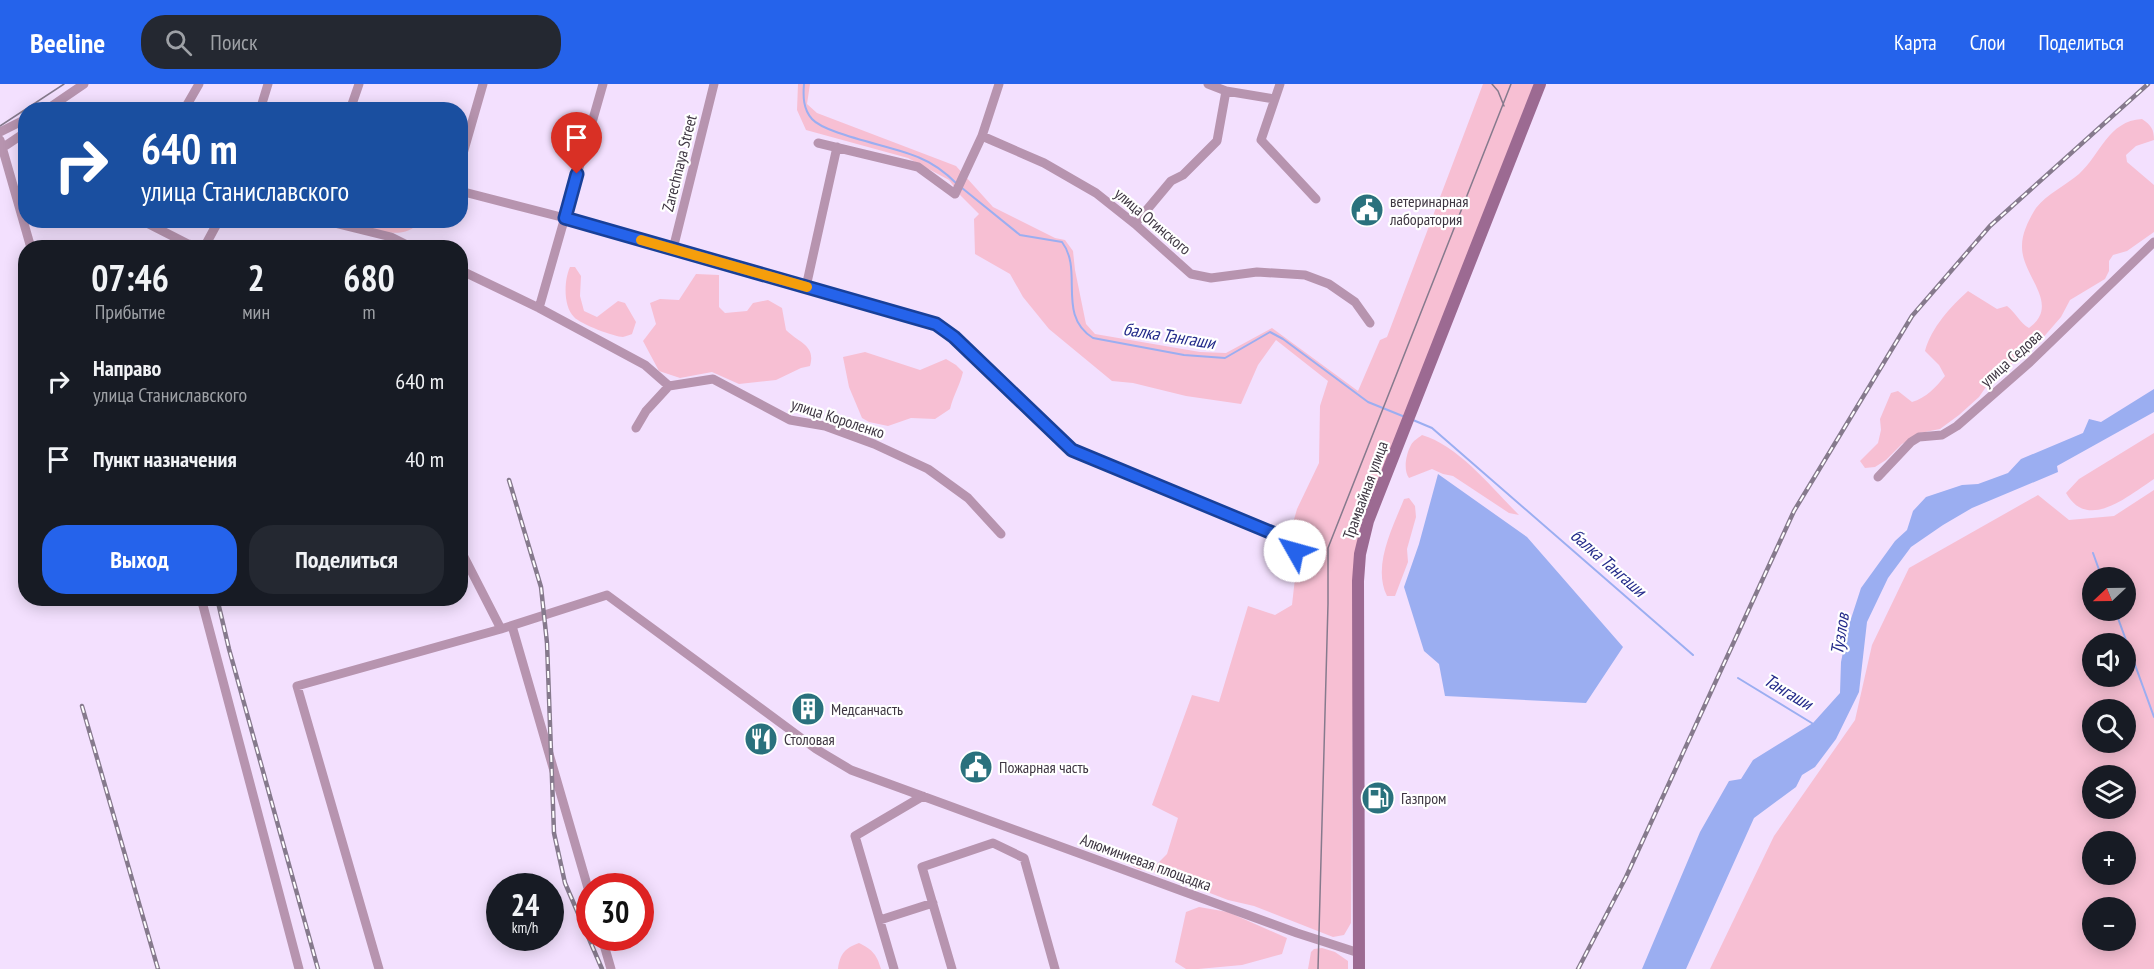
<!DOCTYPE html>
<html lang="ru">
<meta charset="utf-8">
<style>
body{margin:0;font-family:"PT Sans Narrow",sans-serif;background:#242831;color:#f1f3f6;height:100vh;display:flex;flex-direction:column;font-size:22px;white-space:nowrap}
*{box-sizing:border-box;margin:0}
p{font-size:20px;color:#9ea1a6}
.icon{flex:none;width:33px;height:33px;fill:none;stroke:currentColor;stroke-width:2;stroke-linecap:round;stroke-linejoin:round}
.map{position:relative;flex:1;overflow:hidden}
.side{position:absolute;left:18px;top:156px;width:450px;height:366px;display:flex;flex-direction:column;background:#171b24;border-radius:24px;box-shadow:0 3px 15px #0003}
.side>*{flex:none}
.hud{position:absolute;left:18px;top:18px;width:450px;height:126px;border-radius:24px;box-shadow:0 3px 15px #0003;background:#1a4fa0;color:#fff;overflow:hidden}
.needle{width:39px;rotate:248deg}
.controls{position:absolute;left:2082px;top:483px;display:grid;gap:12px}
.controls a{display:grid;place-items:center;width:54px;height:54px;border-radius:50%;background:#171b24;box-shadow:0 3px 15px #0003;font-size:30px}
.speed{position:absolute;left:486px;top:789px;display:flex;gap:12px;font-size:30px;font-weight:700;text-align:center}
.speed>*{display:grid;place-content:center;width:78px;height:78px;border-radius:50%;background:#171b24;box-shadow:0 3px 15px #0003;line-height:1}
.speed small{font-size:15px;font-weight:400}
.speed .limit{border:9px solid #d22;background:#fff;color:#111}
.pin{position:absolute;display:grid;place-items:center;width:51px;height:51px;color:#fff;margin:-62px -26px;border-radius:50% 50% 50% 0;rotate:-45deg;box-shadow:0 0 6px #0007}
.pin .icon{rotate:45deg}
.me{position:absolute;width:66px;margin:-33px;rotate:308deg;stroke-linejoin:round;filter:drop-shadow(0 0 4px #0008)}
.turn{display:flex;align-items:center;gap:21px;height:126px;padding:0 24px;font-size:27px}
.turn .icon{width:78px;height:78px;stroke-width:2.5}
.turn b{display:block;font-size:42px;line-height:51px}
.eta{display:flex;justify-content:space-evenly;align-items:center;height:102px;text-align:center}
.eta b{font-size:36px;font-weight:800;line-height:42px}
.action{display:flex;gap:12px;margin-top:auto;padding:12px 24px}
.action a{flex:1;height:69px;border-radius:24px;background:#2563eb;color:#fff;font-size:24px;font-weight:800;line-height:69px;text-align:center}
.action a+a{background:#242831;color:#f1f3f6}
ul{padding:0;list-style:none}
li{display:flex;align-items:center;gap:18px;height:78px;padding:0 24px}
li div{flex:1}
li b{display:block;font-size:22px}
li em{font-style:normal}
header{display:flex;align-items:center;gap:36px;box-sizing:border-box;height:84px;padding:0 30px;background:#2563eb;color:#fff}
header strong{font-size:28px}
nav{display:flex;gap:33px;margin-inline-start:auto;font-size:21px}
.search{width:420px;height:54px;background:#242831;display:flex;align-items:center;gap:15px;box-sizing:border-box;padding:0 21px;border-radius:24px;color:#9ea1a6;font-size:22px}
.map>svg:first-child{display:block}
</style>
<header>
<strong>Beeline</strong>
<div class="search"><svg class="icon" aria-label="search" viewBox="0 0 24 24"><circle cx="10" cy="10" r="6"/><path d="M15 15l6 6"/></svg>Поиск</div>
<nav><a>Карта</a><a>Слои</a><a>Поделиться</a></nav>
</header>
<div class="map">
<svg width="2154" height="885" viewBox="0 0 2154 885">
<rect width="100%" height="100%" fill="#f3e0fe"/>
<!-- green -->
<path fill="#f7bfd3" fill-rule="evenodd" d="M798,0H810L807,20L817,29L956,82L993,123L1055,154L1065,156L1073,167L1075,186L1086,240L1095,250L1200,268L1226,269L1272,244L1358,307L1380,256L1387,253L1483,0H1534L1361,445L1353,609L1351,839L1344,851L1333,853L1254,822L1228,816L1158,789L1138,785L1123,777L1117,765L1157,780L1167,770L1178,734L1152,721L1192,611L1219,618L1248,522L1275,531L1292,521L1297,476L1285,467L1297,425L1319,379L1320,322L1328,297L1276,256L1258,281L1241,320L1186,312L1133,299L1112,297L1049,245L1023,213L1010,190L975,170L974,135L979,130L961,112L949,96L908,74L806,46L797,26Z
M2142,35C2151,41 2154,45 2154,56L2136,62L2126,71L2127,78L2154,101V148L2127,167L2113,171L2109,177V187L2105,195L2070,216L2061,233L2034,264L1992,294L1979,313L1959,331L1940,345L1920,349L1902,360L1886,376L1875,383L1865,384L1860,377L1878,359L1881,346L1880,335L1891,309L1898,307L1912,318C1926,314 1936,303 1945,292L1939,281L1925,267C1931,244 1951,222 1968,207L1997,225L2007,222C2016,229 2020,239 2029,244C2062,220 2021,192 2022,162C2022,149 2029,135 2036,124C2047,110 2066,101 2079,90C2101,70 2108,37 2142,35Z
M343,137H420C403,161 366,142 343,137Z
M570,183H575L581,192L580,212L584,227L597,233L618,217L625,219L636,238L632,250C632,250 624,253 623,253C615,253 580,240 574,233C563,222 564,196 570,183Z
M696,190L719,191V223L725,229L747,227L753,219L768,216L782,224L786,246C799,259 816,261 810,282L801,284L776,296L739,300L712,288L680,294L659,287L643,257L656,240L650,219L660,215L679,216Z
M865,268L920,286L946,275L956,281L963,288C960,301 953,312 950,325L935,335L911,334L888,342L869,338L862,334L849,303L843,273Z
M2154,349V395C2129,411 2088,448 2066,409L2079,395Z
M1422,351C1459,362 1492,404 1519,431L1509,429L1453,392L1443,390L1432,385L1409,394C1403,386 1406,370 1411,361C1413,357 1418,354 1422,351Z
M2154,406V885H1710L1774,752L1855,636L1872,561L1909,484L2038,411L2069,436L2114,432ZM2092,494H2126V526H2092ZM2092,560H2126V592H2092ZM2092,626H2126V658H2092ZM2092,692H2126V724H2092ZM2092,758H2126V790H2092ZM2092,824H2126V856H2092Z
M1409,414L1415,422L1416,433L1407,465L1408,478L1395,512H1387C1372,482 1393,443 1404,415Z
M1199,823L1228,828L1287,854L1282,870L1242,881L1198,885H1186L1175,878L1186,828Z
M859,859C873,866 877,871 881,885H838C840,870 845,864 859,859Z
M1322,864L1335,868L1348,877V885H1308L1311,868L1314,865Z"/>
<!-- water -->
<path fill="#9baef1" d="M2154,305V328L2057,382L2058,388L1972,424L1943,441L1911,463L1888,494L1867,538L1859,608L1836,655L1815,683L1802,691L1796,703L1754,734L1686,885H1642L1700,748L1729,697L1741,695L1753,676L1813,639L1840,609L1841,578L1848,544L1861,504L1895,457L1907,446L1913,427L1926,413L1962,401L1978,400L2008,389L2021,375L2083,349L2089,335L2101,338Z
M1438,390L1527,453L1623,563L1586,619L1445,612L1439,580L1424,567L1404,503L1419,460Z"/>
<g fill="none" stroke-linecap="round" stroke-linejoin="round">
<!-- stream -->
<path stroke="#9baef1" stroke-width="2" d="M804,0C803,12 803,25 812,35C826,51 897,63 920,74C935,80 946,89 957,100
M962,104L1020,151L1062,158C1084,187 1056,231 1093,254L1184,271L1225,274L1270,248L1283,255L1368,318L1405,333
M1413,336L1432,344L1693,571
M2093,469L2102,494
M2115,526L2154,633
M1738,594L1815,641"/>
<!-- street -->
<path stroke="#b794af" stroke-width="9" d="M1208,0L1226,7L1274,15
M1280,0L1261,56L1316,115
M46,26L84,0
M184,26L199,0
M260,26L268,0
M350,26L359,0
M0,48L26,35
M982,52L1044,79L1096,109L1135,140L1191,190L1211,194L1257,188L1305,191L1329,200L1355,218L1370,239
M0,56L31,164
M818,59L918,83L955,110L982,52L999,0
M2,64L26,48
M460,80L483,0
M460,107L565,134L936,240L954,253L1072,366L1287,455L1295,467
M141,136L188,160L201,163L206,160L219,136
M322,136L391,153L413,164
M1135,140L1171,97L1183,91L1217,57L1226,7
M673,165L714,0
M460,186L539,224L645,281L669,302L713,295L790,336L825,342L874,360L928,385L968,414L1001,450
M806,203L837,63
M539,224L603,0
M636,344L646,327L669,302
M1878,393L1911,358L1919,353L1942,351L1957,342L2030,278L2154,158
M460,465L501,545L607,511L816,665L851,686L1297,849L1359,869
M201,514L299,885
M512,542L590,811
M880,836L933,819
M602,854L611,885
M379,885L297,602L501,545
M894,885L855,752L923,712
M952,885L922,783L993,759L1024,774L1055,885"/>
<!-- secondary -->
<path stroke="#9c6a92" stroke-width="12" d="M1359,885L1358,497L1360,470L1368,437L1540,0"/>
<!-- tram -->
<path stroke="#867a8d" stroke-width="1.5" d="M1492,0L1498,7L1504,22
M0,42L64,0
M1318,885L1328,520V464L1511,0"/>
<!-- rail casing -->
<g stroke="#867a8d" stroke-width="4.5">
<path id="rail" d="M509,396L541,503L547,559L554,749L565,799L602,885
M217,514L229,565L318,885
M82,622L158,885
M1578,885L1626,793L1794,427L1912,232L1990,142L2148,0"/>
</g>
<!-- rail -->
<use href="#rail" stroke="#fff" stroke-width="2" stroke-dasharray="7" stroke-linecap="butt"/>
</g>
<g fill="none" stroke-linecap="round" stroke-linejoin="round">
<!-- route casing -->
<g stroke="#184099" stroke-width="15">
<path id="route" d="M577,90L565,134L936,240L954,253L1072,366L1287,455L1295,467"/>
</g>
<!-- route -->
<use href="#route" stroke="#2563eb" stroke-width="10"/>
<!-- slow -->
<path stroke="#f59e0b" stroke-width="10" d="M641,156L807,203"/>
</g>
<!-- icons -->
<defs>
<g id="civic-disc" transform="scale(1.725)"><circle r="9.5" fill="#2a717d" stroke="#fff"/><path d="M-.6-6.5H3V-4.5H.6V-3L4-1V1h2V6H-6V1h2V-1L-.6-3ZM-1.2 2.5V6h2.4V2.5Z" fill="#fff"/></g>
<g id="building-disc" transform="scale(1.725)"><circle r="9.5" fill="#2a717d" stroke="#fff"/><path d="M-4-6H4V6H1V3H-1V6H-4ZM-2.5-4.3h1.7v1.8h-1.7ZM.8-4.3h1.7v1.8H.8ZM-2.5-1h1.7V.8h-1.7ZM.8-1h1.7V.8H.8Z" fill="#fff"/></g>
<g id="restaurant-disc" transform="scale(1.725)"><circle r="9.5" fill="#2a717d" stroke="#fff"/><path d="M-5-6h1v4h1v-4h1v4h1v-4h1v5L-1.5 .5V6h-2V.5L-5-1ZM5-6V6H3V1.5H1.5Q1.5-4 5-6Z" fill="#fff"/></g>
<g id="fuel-disc" transform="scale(1.725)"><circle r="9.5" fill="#2a717d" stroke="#fff"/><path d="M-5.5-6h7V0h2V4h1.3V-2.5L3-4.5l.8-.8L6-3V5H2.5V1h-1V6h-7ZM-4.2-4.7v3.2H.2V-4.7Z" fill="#fff"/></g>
</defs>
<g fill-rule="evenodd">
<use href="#civic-disc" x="1367" y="126"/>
<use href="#building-disc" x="808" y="625"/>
<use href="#restaurant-disc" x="761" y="655"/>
<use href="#civic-disc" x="976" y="683"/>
<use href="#fuel-disc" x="1378" y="714"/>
</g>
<g text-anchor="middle" stroke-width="4.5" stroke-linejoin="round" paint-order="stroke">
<!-- street labels -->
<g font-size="16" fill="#3e3642" stroke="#fff">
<text transform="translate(679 79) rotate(-76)" y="6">Zarechnaya Street</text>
<text transform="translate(1153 137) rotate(40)" y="6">улица Огинского</text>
<text transform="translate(2011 274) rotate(-42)" y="6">улица Седова</text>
<text transform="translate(838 334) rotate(18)" y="6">улица Короленко</text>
<text transform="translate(1365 406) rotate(-70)" y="6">Трамвайная улица</text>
<text transform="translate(1146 778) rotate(20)" y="6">Алюминиевая площадка</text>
</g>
<!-- poi labels -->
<g font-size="16" fill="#3e3642" stroke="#fff" text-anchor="start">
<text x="1390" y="123">ветеринарная<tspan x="1390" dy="18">лаборатория</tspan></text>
<text x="831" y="631">Медсанчасть</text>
<text x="784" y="661">Столовая</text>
<text x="999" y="689">Пожарная часть</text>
<text x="1401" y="720">Газпром</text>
</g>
<!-- water labels -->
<g font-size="18" font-style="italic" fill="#232b8a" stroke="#fff">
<text transform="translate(1169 252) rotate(9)" y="6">балка Тангаши</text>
<text transform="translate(1608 479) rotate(41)" y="6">балка Тангаши</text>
<text transform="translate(1840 550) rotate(-81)" y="6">Тузлов</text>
<text transform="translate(1788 608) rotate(31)" y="6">Тангаши</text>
</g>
</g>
</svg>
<div class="controls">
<a><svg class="needle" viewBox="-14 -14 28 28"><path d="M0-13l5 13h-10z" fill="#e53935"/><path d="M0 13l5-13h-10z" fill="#9ea1a6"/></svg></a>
<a><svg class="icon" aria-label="sound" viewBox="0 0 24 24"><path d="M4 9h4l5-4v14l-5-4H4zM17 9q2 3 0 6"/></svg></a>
<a><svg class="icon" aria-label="search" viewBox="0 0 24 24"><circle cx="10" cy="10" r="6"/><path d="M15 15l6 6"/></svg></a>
<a><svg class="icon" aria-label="layers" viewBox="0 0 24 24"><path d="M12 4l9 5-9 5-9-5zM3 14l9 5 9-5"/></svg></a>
<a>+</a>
<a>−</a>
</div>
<div class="speed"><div>24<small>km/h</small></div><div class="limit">30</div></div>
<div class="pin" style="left:577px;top:90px;background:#d93025"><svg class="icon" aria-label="arrive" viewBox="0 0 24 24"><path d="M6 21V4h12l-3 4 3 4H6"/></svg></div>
<svg class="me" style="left:1295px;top:467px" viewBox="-20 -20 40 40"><circle r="19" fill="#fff"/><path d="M0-13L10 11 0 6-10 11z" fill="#2563eb"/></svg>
<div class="hud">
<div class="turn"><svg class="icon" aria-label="right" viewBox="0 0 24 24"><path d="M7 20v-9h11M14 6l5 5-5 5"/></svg><div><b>640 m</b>улица Станиславского</div></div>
</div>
<section class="side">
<div class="eta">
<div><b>07:46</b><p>Прибытие</p></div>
<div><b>2</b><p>мин</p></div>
<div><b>680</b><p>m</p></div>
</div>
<ul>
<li><svg class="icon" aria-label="right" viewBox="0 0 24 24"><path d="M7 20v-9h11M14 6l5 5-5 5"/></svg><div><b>Направо</b><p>улица Станиславского</p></div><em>640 m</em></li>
<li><svg class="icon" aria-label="arrive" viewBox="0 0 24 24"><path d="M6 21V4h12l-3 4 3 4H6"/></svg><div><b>Пункт назначения</b></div><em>40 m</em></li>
</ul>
<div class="action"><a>Выход</a><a>Поделиться</a></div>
</section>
</div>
